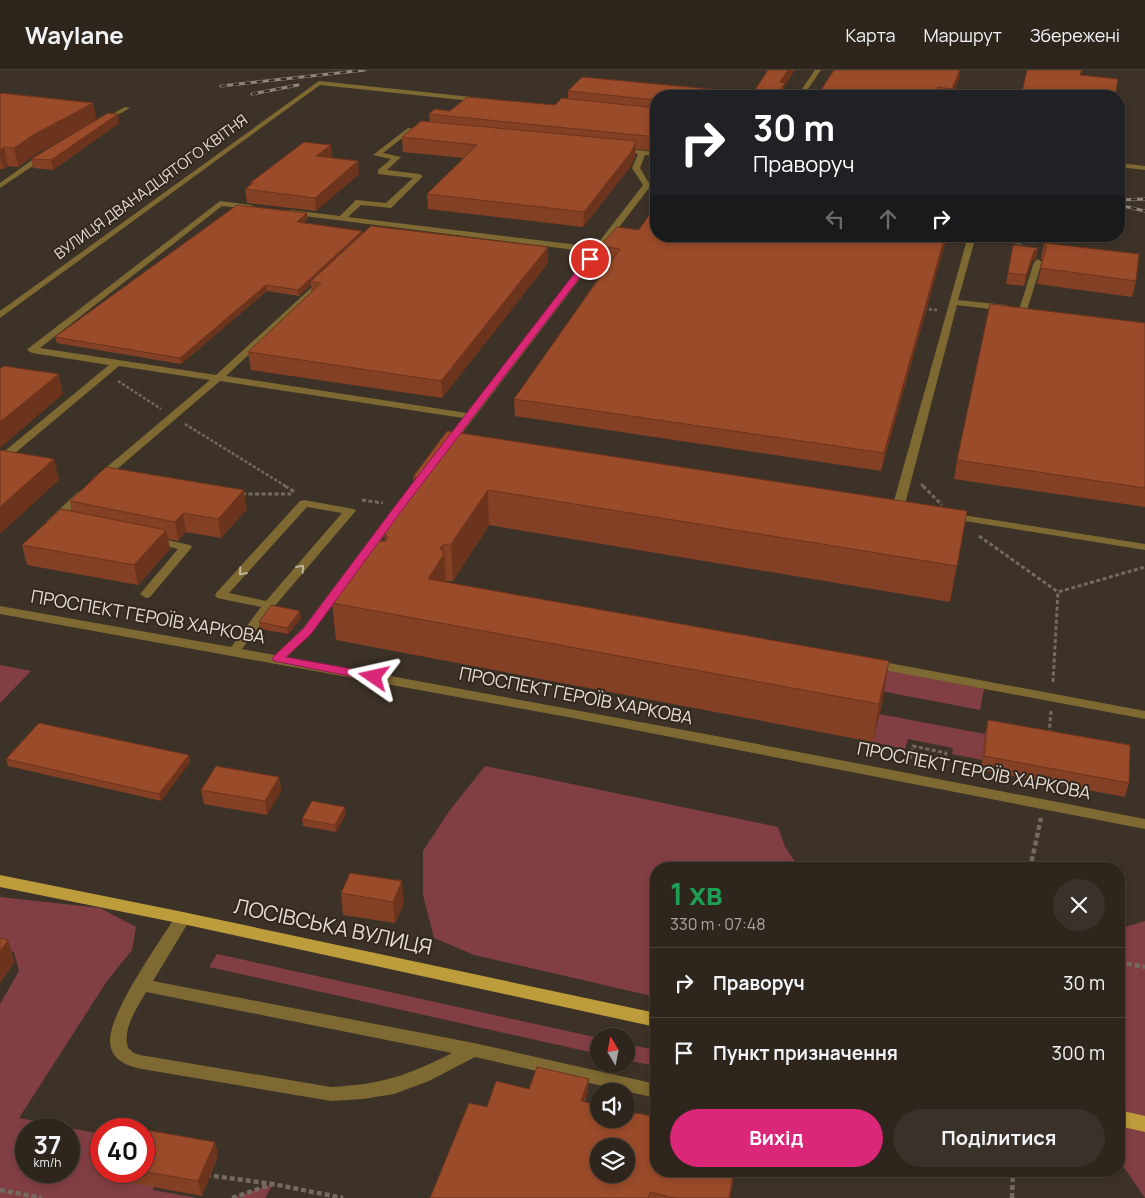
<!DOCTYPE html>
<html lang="uk">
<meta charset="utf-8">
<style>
body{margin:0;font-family:Manrope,sans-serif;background:#3a322a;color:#f1f3f6;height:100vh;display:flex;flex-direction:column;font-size:19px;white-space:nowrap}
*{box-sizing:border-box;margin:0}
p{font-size:16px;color:#a7a5a4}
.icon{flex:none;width:28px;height:28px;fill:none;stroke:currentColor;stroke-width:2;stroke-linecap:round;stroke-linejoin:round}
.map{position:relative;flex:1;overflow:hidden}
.panel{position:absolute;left:650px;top:792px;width:475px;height:315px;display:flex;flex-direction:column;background:#2e261d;border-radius:20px;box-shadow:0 2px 8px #0003,0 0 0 1px #49433b}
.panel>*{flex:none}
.guide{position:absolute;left:650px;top:20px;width:475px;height:152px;border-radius:20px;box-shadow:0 2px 8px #0003,0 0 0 1px #49433b;background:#202124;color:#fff;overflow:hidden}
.needle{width:32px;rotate:350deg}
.tools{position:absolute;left:590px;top:958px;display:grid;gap:10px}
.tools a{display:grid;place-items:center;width:45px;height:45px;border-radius:50%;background:#2e261d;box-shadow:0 2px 8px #0003,0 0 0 1px #49433b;font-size:25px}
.speed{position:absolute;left:15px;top:1048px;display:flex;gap:10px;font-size:25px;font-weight:700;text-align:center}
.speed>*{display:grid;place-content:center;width:65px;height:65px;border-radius:50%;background:#2e261d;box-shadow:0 2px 8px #0003,0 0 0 1px #49433b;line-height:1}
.speed small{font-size:12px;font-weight:400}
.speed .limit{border:8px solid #d22;background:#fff;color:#111}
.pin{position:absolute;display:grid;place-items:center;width:42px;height:42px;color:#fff;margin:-21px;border:2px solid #fff;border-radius:50%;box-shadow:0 1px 5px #0007}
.me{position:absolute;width:55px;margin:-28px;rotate:281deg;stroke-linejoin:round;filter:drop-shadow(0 0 4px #0008)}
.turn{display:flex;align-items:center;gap:18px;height:105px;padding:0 20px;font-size:22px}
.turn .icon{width:65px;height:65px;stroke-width:2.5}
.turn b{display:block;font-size:35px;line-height:42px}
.lanes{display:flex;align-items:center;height:48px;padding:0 20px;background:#0003;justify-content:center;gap:25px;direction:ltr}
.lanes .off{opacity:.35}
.round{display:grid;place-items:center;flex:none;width:52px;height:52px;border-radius:26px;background:#3a322a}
.overview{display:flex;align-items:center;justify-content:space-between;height:85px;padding:0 20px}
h1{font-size:30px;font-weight:700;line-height:38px;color:#1e9e55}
.primary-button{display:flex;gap:10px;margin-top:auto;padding:10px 20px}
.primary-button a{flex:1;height:58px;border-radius:30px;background:#db2777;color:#fff;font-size:20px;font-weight:700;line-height:58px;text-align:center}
.primary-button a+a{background:#3a322a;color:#f1f3f6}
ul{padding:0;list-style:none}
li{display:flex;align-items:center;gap:15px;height:70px;padding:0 20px;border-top:1px solid #49433b}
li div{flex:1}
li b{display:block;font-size:19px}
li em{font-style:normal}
header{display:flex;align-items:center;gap:30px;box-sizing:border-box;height:70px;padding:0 25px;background:#2e261d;border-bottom:1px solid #49433b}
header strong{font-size:24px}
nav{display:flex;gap:28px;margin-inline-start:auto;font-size:18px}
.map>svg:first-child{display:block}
</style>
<header>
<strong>Waylane</strong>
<nav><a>Карта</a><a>Маршрут</a><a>Збережені</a></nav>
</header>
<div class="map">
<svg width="1145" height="1128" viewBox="0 0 1145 1128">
<rect width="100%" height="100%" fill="#3d3227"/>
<!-- green -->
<path fill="#823f43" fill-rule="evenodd" d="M810,585L984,619L980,640L803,606Z
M0,595L31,601L0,633Z
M879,644L985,664L982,690L952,684L953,678L908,669L905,679L873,672Z
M485,696L778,757L785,777L800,799H656V927L474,885L434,868L423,825V781L450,740Z
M0,827L100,838L136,857L132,880L107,911L19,1048L101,1064V1101H144L163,1084L153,1120L197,1128H0V934L19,901L14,882L0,878ZM26,1059H69V1101H26Z
M1145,851V1128L1119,1090V859Z
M217,884L599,968V984L209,897Z
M626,974L656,980V996L626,990Z
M273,1114L265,1128H232Z"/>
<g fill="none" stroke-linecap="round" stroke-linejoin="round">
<!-- path-far3 -->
<path stroke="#746a60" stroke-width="2" stroke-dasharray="2 1" stroke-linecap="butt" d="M1004,166L1024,177"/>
<!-- path-far2 -->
<path stroke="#746a60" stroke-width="2.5" stroke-dasharray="3 2" stroke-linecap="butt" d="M924,239L937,240
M118,311L161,339
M185,354L287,417
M921,414L924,417"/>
<!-- path-far1 -->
<path stroke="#746a60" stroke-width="3" stroke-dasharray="4 2.5" stroke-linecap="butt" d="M285,416L295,422
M923,416L942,435
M242,424H291
M362,430L383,433
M979,466L1058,522
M1053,612L1058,522L1145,497
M1049,664L1051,641
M910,689L913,676L946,683L944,696"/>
<!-- path -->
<path stroke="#746a60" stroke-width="4.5" stroke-dasharray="5 3" stroke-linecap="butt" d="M1030,799L1041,748
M1119,892L1145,897
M206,1105L273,1114
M0,1120L42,1128
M232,1128L273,1114L343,1128
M1012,1128L1013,1101"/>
<!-- minor -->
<path fill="#7d6931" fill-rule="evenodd" d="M815,0H821L803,26H797Z
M319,11L481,28L484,30L481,32L320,15L0,248V241Z
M125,37L130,38L105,52L100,51Z
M408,58L430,62L426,64L410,62L383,83L401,87L387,100L419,104L423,106L391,138L361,135L348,147L595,177L643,115L632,98L638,84L614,80L618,78L656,82V86L645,85L640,98L649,113L656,114V118H649L451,378L447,379L442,376L463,348L220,311L103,411L99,412L94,409L95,407L210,310L119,296L8,389H0V385L109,295L32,283L27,280L29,278L220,131L251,135L255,137L251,139L222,136L40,278L216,305L323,207L326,208V212L226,306L467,343L591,182L288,144L287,142L291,140L340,146L356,130L386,133L413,108L378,104V100L391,89L373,85Z
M42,83L49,85L0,118V113Z
M1119,93L1145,96V100L1119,97Z
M968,166H976L958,230L1006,235L1010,238L1006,241L957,235L904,438L902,440H894L892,438Z
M1038,189L1042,192L1027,240L1026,242H1020L1019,240L1034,192Z
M424,402L428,403L429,405L428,407L311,564L287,587L716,666L1145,749V759L573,648L0,544V536L231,577L261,537L217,528L215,525L217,522L300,431L304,430L354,439L356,441L354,443L273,538L242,579L275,585L303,558L420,403ZM307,437L342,443L266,531L229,523Z
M82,421L87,424L86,426L57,453H49L47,451L49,449L78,422Z
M950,443L1145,474V480L946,448L944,446Z
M154,467L190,475L192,477L150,527L146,528L140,524L178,479L150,472L148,470Z
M873,590L1145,641V649L868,597L867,594L868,591Z
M183,842L189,844L191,848L153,911L474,973L656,1014V1028L475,987L429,1011L394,1024L363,1029L331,1031L142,999C127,996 111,990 110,972C108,944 161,870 177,844ZM146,922L452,983C406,1006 383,1014 331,1017L140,985L134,983L128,978C122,959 137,938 146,922Z"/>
<!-- major -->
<path fill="#bd9c3c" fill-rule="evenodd" d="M0,805L183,842L656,943V957L183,854L0,817Z
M1119,1040L1145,1046V1062L1119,1056Z"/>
<!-- rail casing -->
<g stroke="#8f867d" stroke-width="3">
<path id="rail" d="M221,16L365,0
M252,24L298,15
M1119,130L1145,129
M1119,135L1145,141"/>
</g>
<!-- rail -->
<use href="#rail" stroke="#33281e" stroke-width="2" stroke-dasharray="6" stroke-linecap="butt"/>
</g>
<!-- wall -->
<path fill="#844024" d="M959,9L952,26H817Z
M784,17L783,26H656V81L635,79V86L631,96L583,157L428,139L427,124L464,88L403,82L402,67L430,52L429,44L450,41L555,35L568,29V21L753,23Z
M0,23L93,33L96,50L119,53L53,100L33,98L31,89L76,62L37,83L18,97L8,96L3,99H0Z
M332,88L358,91L359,104L316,141L247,133L245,119L251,115L250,113Z
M308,148L303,153L362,161L363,164L548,177V193L442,328L251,300L248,282L311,222V215L299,226L267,221L181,294L57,273L55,267Z
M639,160L947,166L881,401L515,346L514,329L609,193L600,192V176Z
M1044,173L1136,211L1132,227L1037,214L1043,191L1041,189Z
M1013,175L1038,178L1036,188L1032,191L1024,216L1006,214Z
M1145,253V437L954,409L957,390Z
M413,407L967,441L950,532L489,455L453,511H446V512L883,629L873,672L336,570L332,533L385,471L384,462L414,422Z
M70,431L247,439L221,468L186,462L178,471L168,469L170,479L138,515L27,495L22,475L72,442Z
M301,548L288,564L260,559L259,552Z
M988,650L1129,713L1125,727L981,700L985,664Z
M189,685L190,692L161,731L8,696L6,689Z
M279,707L281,721L267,745L204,734L201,720Z
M346,744L336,762L303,756L302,749Z
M341,823L404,833L395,853L343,845Z
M529,1019L588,1020L585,1032L735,1101L730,1128H430L487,1037Z
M215,1072L218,1086L202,1126L132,1113L129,1101H144Z"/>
<!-- shaded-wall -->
<path fill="#6c341d" d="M788,0H795L784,17L783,26H776L780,12Z
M960,0L959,9L951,26L952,19Z
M93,33L97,51L37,83L18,97L14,78L33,65Z
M118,44L119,53L53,100L51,90Z
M636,71L635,86L631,96L583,157L584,142Z
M331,75L332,88L316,86Z
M4,77L8,96L3,99L0,88V80Z
M358,91L359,104L316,141L315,128Z
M307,143L308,148L297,157V152Z
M362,161L363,167L310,212L311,215L299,226L298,220Z
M945,166H947L881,401L884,383Z
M548,177V193L442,328L441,311Z
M1038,178L1036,188L1032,191L1024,216L1026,205L1034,181Z
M266,215L267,221L181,294L180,288Z
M59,304L63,324L0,378V352Z
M54,389L59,410L0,464V437Z
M244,420L247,439L221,468L218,449Z
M488,420L489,455L453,511L451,474Z
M183,443L186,462L178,471L175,452Z
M166,460L170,479L138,515L134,495Z
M443,475L444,485V484L447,521L428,509L440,478Z
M300,541L301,548L288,564L287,558Z
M889,591L883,629L873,672L879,634Z
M189,685L190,692L161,731L159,724Z
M279,707L281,721L267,745L265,731Z
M345,737L346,744L336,762L335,755Z
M402,811L404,833L395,853L393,832Z
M8,870L15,892L0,913V881Z
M589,1009L588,1020L581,1043V1031Z
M215,1072L218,1086L202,1126L198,1111Z
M734,1101H735L730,1128H729Z"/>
<!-- building -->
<path fill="#9a4b2a" stroke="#6c341d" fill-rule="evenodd" d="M768,0H788L780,12L785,13L776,26H656V30L568,21L582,7L753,23Z
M834,0H960L952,19L938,17L935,26H817Z
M1027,0H1082L1080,5L1118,9L1115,26H1021Z
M0,23L93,33L33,65L14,78L4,77L0,80Z
M467,27L555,35L562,28L656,38V67L429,44L435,39L450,41Z
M108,43L118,44L51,90L31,89Z
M421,51L636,71L631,82L584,142L427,124L477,75L402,67Z
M304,72L331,75L316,86L358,91L315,128L245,119L253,113H250Z
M237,135L307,143L297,152L362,161L298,220L266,215L180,288L55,267Z
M656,135V166H945L884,383L514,329L620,179L600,176L617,157L639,160Z
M371,156L548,177L441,311L248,282L321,213L310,212Z
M1044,173L1139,184L1136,211L1040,198L1047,177Z
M1013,175L1038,178L1034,181L1026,205L1008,203Z
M990,234L1145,253V418L957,390Z
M4,296L59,304L0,352V299Z
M447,361L967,441L957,496L488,420L451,474L443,475L440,478L444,484L428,509L889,591L879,634L332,533L378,471H385L388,468L384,462L423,409L413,407Z
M0,380L54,389L0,437Z
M106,397L244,420L218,449L183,443L175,452L70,431Z
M61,439L166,460L134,495L22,475Z
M271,535L300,541L287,558L259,552Z
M988,650L1130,675L1129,713L984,686Z
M39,653L189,685L159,724L6,689Z
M216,696L279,707L265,731L201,720Z
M312,731L345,737L335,755L302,749Z
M350,803L402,811L393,832L341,823Z
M0,868L8,870L0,881Z
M537,997L589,1009L581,1031L599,1035V1049H626V1041L656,1047V1101H734L729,1128H674L650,1122L648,1128H430L469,1033L487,1037L496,1011L529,1019ZM599,1076H626V1104H599Z
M146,1060L215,1072L198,1111L141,1101H144V1066Z"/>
<!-- one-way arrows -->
<defs><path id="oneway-chevron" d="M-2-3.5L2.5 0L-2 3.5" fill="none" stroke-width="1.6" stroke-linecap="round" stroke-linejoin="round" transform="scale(1.25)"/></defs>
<g stroke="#c0b49c">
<use href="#oneway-chevron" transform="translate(301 498) rotate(-49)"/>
<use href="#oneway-chevron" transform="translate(242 502) rotate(132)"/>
</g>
<!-- route -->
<path fill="#db2777" stroke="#8e194d" d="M587,187L594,189L405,436L311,564L286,587L374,603L379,604L380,607L379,609L374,611L274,591L272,589L274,586L303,559L398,432Z"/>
<g text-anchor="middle" stroke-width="4" stroke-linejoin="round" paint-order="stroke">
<!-- far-street labels -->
<g font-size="15" fill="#e4dcd6" stroke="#33281e">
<text transform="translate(151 117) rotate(-36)" y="5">ВУЛИЦЯ ДВАНАДЦЯТОГО КВІТНЯ</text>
</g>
<!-- street labels -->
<g font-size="18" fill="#e4dcd6" stroke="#33281e">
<text transform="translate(148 547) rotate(10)" y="6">ПРОСПЕКТ ГЕРОЇВ ХАРКОВА</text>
<text transform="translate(576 626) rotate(11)" y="6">ПРОСПЕКТ ГЕРОЇВ ХАРКОВА</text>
<text transform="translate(974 701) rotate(11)" y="6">ПРОСПЕКТ ГЕРОЇВ ХАРКОВА</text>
</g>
<!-- near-street labels -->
<g font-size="21" fill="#e4dcd6" stroke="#33281e">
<text transform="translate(333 857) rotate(12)" y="7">ЛОСІВСЬКА ВУЛИЦЯ</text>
</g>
</g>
</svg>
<div class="tools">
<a><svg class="needle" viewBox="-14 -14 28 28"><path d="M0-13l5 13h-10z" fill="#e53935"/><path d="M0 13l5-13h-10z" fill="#a7a5a4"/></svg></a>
<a><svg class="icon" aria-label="sound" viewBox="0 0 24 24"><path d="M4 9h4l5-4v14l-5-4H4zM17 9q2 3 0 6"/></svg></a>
<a><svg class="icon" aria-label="layers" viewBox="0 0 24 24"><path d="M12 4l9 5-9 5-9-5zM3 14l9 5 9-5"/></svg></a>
</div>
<div class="speed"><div>37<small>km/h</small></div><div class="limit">40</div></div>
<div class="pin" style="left:590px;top:189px;background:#d93025"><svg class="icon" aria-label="arrive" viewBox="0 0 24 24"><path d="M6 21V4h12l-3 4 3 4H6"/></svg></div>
<svg class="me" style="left:374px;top:607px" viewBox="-20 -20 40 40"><path d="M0-17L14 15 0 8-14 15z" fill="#db2777" stroke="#fff" stroke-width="4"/></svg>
<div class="guide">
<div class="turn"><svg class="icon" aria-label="right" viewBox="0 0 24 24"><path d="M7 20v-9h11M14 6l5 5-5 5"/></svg><div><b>30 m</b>Праворуч</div></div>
<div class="lanes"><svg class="icon off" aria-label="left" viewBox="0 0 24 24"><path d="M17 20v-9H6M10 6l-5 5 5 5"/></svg><svg class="icon off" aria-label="ahead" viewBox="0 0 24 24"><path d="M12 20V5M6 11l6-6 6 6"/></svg><svg class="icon" aria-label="right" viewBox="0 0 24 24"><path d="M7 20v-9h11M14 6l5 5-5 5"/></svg></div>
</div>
<section class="panel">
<div class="overview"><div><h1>1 хв</h1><p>330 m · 07:48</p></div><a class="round"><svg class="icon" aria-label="close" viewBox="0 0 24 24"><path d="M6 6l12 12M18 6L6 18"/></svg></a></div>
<ul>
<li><svg class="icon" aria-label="right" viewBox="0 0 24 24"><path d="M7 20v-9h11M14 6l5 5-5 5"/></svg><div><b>Праворуч</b></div><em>30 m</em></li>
<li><svg class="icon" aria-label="arrive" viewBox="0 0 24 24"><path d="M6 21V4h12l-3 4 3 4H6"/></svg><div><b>Пункт призначення</b></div><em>300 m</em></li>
</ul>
<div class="primary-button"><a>Вихід</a><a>Поділитися</a></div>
</section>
</div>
